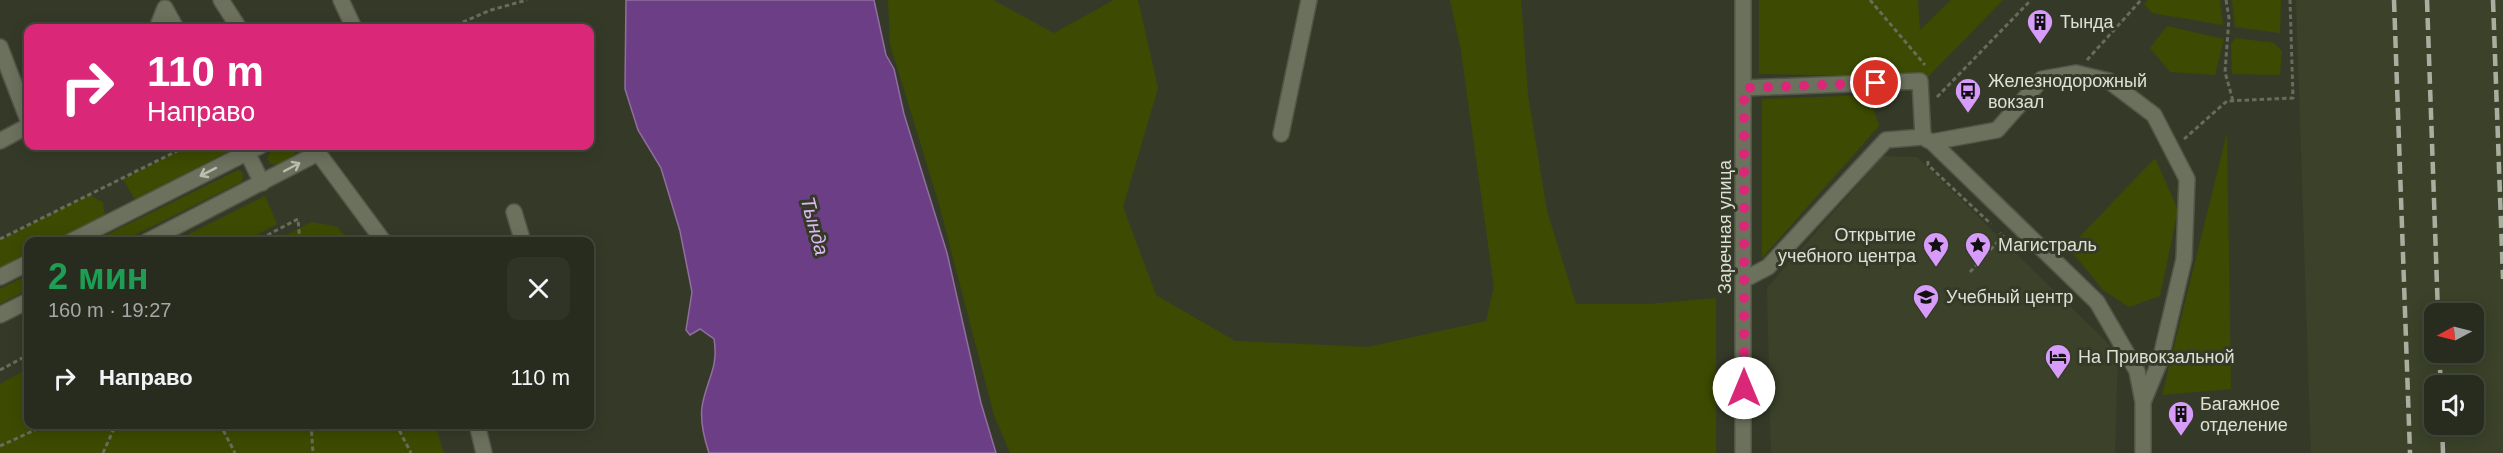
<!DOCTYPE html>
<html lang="ru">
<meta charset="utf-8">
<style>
body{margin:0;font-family:Helvetica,sans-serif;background:#303427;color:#f1f3f6;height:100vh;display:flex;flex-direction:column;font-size:22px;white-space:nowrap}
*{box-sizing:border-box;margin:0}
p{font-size:20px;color:#a5a7a4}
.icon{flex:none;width:33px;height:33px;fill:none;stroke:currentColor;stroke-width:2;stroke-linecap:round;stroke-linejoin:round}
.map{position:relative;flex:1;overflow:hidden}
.sheet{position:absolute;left:24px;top:237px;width:570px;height:192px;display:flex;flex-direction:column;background:#282c1e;border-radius:12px;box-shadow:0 3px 15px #0003,0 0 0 2px #44483c}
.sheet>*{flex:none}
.top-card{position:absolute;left:24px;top:24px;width:570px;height:126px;border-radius:12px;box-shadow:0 3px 15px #0003,0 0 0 2px #44483c;background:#db2777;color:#fff;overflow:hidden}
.needle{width:39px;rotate:263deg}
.fabs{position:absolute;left:2424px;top:303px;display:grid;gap:12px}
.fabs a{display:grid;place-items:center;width:60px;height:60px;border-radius:12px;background:#282c1e;box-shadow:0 3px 15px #0003,0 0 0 2px #44483c;font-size:30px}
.pin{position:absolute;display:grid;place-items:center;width:51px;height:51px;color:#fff;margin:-26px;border:3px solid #fff;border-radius:50%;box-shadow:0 2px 6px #0007}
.me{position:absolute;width:66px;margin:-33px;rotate:0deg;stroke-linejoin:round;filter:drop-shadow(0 0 4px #0008)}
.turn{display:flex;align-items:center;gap:21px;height:126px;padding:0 24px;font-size:27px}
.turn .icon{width:78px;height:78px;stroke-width:2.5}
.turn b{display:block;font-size:42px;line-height:51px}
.round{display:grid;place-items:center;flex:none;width:63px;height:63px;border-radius:12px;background:#303427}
.summary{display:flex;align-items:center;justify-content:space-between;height:102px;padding:0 24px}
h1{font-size:36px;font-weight:800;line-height:45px;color:#1e9e55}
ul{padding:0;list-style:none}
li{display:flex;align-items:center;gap:18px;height:78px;padding:0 24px}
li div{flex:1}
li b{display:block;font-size:22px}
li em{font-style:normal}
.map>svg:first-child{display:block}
</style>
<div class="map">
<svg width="2503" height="453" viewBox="0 0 2503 453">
<rect width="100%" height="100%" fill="#353a28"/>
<!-- built -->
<path fill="#3b4229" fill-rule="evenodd" d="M2296,0H2503V453H2311ZM2434,314H2474V352H2434ZM2434,386H2474V424H2434Z
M1883,156L1917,157L2118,353L2115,453H1771L1767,288Z"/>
<!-- green -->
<path fill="#3c4b01" d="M888,0H993L1054,33L1114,0H1138L1158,88L1123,207L1156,295L1235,341L1368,347L1486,321L1494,287L1461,51L1450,0H1521L1528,95L1547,211L1576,304H1649L1716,298V453H1010L994,415L939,204L890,44Z
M1759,0H1918L1920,30L1951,0H2003L1928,77L1759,74Z
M2148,0H2220L2223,25L2152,13L2144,4Z
M2232,0H2281L2280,33L2235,27Z
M2167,26L2224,39L2215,75L2170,72L2150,48Z
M2236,38L2274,43L2282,51L2280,75L2232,74L2231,43Z
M1869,95L1879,126L1762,258V99Z
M2227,133L2231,389L2162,395Z
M188,146H239L135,200L123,179Z
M281,146H294L295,153C290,160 279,166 271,164L267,159L270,152Z
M2155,158L2178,210L2160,296L2129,307L2103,290L2069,248Z
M238,170L242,172L243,177L241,182L123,241H94Z
M89,195L103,202L105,216L54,241L28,242V255L0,269V240Z
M265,196L277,224L245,241H175Z
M312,222L337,227L351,241H274Z
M28,275V290L0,304V289Z
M28,369V424L435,425L444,453H0V384Z"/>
<!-- water -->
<path fill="#6c3e85" stroke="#8e6f9d" stroke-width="1.5" d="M626,0H874L886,55L894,69L904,114L947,253L981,403L996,453H709C704,438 700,423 702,407C706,380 719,369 714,339L700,329L690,335L686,330L692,292L680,231L661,168L638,130L625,89Z"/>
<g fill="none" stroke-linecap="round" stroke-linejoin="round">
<!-- minor casing -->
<g stroke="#525647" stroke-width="18">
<path id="minor" d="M221,0L239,28
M341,0L354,28
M157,28L165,8L176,28
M0,47L28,120
M1744,88L1920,81L1923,137L1886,140L1768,267L1745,279
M1281,134L1309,0
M1926,139L1932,142L2097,302L2137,371L2143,402V453
M0,141L28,126
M1932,142L1997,130L2042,79L2076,73L2109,81L2154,115L2187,179L2184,259L2160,361L2143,402
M313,146L384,242
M247,152L262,183
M514,212L523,242
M70,242L260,146
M146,242L318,153
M0,277L28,263
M0,315L28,301
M477,424L484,453
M1743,453V0"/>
</g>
<!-- path -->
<path stroke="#676c5c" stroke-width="3" stroke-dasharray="4.5 3" stroke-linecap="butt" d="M1870,0L1925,65
M2226,0L2229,18L2225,72L2233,101
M449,28L491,10L527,0
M2087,60L2141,0
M1937,97L2031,0
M2184,139L2227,101L2293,98L2290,0
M1928,161V165L1991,224
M0,239L187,146
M254,242L298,219L300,242
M1970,272L2003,236L2000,233
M0,370L28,355
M220,424L235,453
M311,424L313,453
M396,424L411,453
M0,446L48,424
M103,453L116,424"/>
<!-- minor -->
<use href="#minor" stroke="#6b715d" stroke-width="15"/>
<!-- rail -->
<path stroke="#aaaea1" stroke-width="4.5" stroke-dasharray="12 6" stroke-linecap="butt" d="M2394,0L2410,453
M2427,0L2438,314
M2493,0L2503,279
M2439,352L2441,386
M2442,424L2443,453"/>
</g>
<!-- one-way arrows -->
<defs><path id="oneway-shaft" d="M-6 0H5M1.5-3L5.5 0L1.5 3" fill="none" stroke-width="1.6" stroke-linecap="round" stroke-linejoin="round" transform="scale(1.5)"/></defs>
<g stroke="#babfb1">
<use href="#oneway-shaft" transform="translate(292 167) rotate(-28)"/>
<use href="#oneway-shaft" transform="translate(208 172) rotate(153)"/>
</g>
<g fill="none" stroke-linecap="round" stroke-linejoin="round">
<!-- route -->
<path stroke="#db2777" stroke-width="10" stroke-dasharray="0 18" d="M1744,388V88L1876,83"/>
</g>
<!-- icons -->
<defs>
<g id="building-pin" transform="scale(1.35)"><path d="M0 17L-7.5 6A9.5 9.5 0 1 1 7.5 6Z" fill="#d79bf9" stroke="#353a28"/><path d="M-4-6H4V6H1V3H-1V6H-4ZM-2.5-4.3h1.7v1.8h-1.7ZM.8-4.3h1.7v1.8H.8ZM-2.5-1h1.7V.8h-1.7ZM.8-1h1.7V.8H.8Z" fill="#111"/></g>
<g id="bus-pin" transform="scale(1.35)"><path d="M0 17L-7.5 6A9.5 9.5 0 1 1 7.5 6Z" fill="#d79bf9" stroke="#353a28"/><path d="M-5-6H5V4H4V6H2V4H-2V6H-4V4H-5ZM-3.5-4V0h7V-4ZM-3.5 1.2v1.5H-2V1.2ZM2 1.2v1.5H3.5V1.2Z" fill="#111"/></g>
<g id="sight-pin" transform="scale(1.35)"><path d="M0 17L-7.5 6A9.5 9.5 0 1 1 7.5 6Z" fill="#d79bf9" stroke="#353a28"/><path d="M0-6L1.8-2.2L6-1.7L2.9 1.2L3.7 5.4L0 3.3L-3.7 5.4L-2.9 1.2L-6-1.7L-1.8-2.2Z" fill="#111"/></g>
<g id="university-pin" transform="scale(1.35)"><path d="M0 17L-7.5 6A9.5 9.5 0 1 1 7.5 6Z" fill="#d79bf9" stroke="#353a28"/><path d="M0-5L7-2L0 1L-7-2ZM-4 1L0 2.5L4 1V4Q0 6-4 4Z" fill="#111"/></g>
<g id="hotel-pin" transform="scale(1.35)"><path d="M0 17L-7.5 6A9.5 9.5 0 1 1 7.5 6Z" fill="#d79bf9" stroke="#353a28"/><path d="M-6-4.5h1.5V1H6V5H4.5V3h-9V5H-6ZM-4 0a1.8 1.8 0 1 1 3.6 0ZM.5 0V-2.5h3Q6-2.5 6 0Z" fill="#111"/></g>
</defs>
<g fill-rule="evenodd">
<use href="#building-pin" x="2040" y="22"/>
<use href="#bus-pin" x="1968" y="91"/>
<use href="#sight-pin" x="1936" y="245"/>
<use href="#sight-pin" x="1978" y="245"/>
<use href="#university-pin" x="1926" y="297"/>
<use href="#hotel-pin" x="2058" y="357"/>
<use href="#building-pin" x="2181" y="414"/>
</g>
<g text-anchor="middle" stroke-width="6" stroke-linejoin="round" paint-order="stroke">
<!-- poi labels -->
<g font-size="18" fill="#dce0d5" stroke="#353a28" text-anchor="start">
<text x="2060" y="28">Тында</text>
<text x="1988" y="87">Железнодорожный<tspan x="1988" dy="21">вокзал</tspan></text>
<text x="1916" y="241" text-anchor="end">Открытие<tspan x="1916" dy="21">учебного центра</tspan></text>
<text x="1998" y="251">Магистраль</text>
<text x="1946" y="303">Учебный центр</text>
<text x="2078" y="363">На Привокзальной</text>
<text x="2200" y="410">Багажное<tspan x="2200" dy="21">отделение</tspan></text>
</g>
<!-- street labels -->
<g font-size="18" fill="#dce0d5" stroke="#353a28">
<text transform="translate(1725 227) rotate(-90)" y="6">Заречная улица</text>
</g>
<!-- water labels -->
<g font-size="20" font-style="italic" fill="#deb8f5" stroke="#353a28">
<text transform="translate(815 226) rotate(75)" y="7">Тында</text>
</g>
</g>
</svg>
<div class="fabs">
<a><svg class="needle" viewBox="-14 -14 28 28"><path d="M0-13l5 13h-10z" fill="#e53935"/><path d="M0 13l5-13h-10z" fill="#a5a7a4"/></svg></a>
<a><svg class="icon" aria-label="sound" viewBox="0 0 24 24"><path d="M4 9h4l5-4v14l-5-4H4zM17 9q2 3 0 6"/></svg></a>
</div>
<div class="pin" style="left:1876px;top:83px;background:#d93025"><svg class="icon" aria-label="arrive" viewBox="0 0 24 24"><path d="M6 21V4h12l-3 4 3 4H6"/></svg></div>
<svg class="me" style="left:1744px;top:388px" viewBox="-20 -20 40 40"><circle r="19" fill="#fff"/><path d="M0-13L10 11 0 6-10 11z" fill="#db2777"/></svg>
<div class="top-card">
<div class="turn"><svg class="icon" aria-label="right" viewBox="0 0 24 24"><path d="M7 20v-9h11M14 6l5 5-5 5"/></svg><div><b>110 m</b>Направо</div></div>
</div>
<section class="sheet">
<div class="summary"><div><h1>2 мин</h1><p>160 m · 19:27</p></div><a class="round"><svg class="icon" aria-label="close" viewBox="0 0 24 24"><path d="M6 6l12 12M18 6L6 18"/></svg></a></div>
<ul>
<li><svg class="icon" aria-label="right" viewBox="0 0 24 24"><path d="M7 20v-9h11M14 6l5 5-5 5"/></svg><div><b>Направо</b></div><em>110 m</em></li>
</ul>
</section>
</div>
